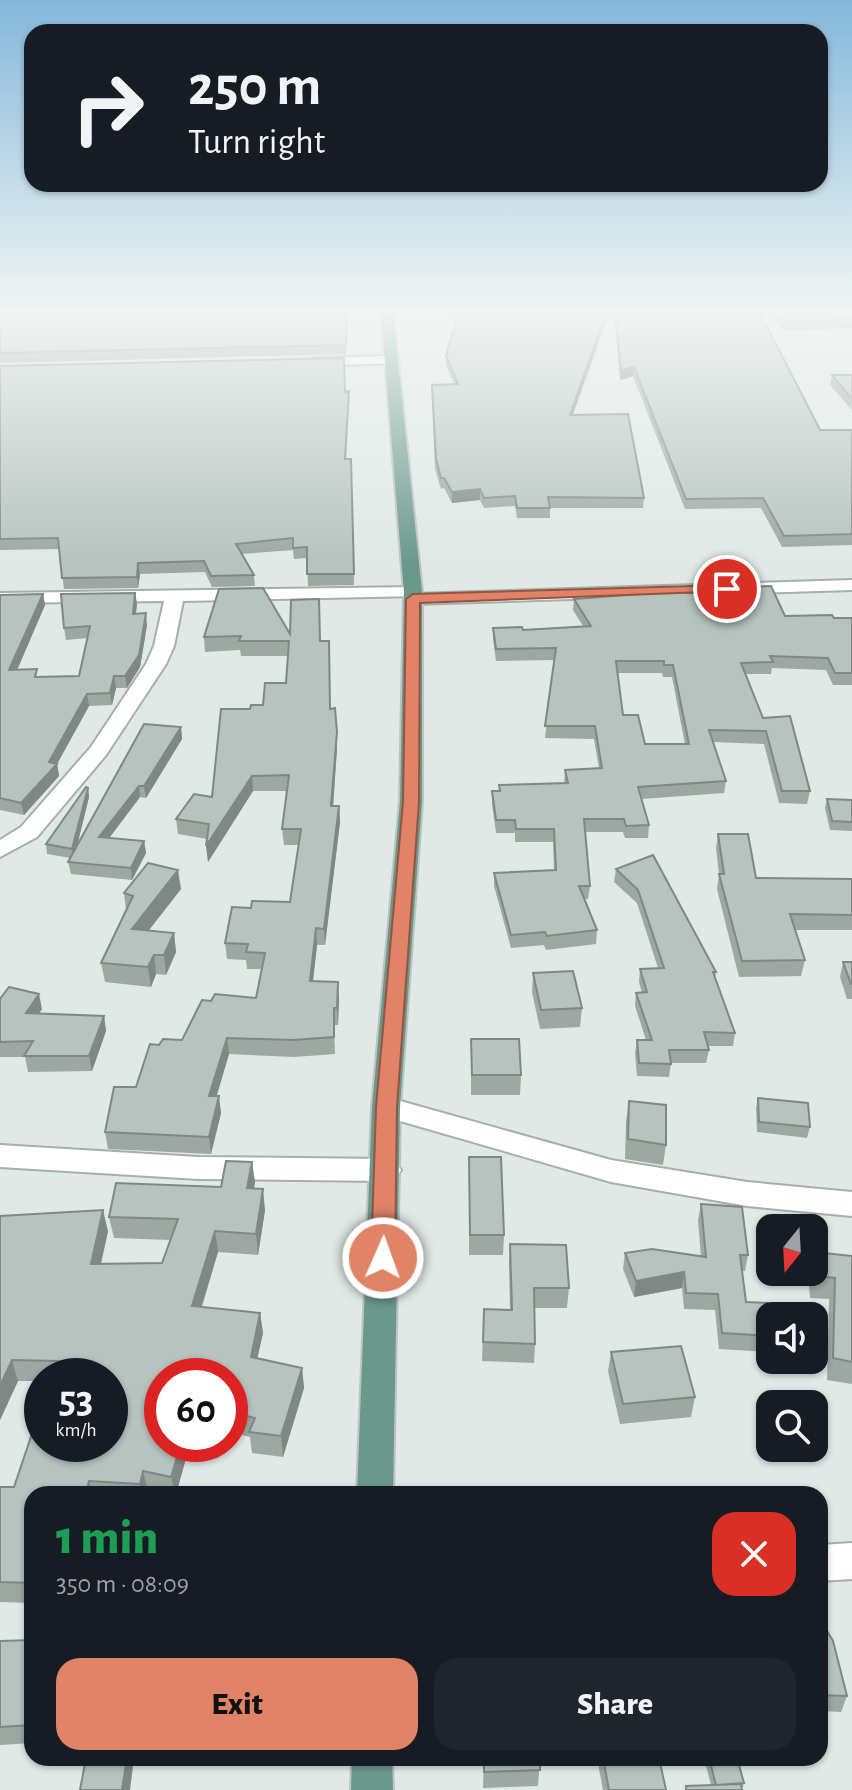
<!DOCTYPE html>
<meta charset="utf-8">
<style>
body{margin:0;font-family:"Alegreya Sans",sans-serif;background:#20242c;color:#f1f3f6;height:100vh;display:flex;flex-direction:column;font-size:30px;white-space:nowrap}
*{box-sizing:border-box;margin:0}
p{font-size:26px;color:#9ea1a6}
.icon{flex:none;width:44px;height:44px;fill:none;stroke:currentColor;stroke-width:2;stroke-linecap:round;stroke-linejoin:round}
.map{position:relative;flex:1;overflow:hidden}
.sheet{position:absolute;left:24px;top:1486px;width:804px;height:280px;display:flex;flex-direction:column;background:#171b24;border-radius:24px;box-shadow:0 2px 6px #0004}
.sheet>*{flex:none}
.guide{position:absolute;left:24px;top:24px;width:804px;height:168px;border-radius:24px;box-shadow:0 2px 6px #0004;background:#171b24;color:#f1f3f6;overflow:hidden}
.needle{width:52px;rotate:198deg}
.controls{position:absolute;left:756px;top:1214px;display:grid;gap:16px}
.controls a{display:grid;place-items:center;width:72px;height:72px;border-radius:16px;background:#171b24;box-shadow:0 2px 6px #0004;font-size:40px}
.speed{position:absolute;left:24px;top:1358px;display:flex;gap:16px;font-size:40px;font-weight:700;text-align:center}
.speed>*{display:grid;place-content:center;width:104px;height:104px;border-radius:50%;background:#171b24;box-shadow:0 2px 6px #0004;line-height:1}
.speed small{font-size:20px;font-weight:400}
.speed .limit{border:12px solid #d22;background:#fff;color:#111}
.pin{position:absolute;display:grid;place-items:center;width:68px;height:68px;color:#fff;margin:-34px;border:4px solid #fff;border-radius:50%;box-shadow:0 2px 8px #0007}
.me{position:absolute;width:88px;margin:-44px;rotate:2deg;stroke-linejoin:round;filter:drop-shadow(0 0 6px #0008)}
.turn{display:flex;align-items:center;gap:28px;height:168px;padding:0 32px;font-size:36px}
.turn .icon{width:104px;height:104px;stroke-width:2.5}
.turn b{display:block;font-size:56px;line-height:68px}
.round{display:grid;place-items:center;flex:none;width:84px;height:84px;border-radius:24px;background:#20242c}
.headline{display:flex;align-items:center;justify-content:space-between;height:136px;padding:0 32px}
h1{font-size:48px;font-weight:800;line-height:60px;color:#1e9e55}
.primary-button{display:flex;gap:16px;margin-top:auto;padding:16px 32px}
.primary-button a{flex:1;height:92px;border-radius:24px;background:#e08366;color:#111;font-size:32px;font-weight:800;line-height:92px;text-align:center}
.primary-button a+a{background:#20242c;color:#f1f3f6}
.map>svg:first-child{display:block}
</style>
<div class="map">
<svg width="852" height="1790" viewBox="0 0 852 1790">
<rect width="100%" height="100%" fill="#e0e9e5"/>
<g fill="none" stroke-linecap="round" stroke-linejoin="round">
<!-- minor casing -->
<g stroke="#a4b0ab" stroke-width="4">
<path id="minor" d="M392,356L399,360L397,363L314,366L307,362L314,358Z
M413,587L422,592L419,596L183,601L174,646L166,664L106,755L37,837L0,857V840L21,827L91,747L146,664L154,646L164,601L0,603V593Z
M386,1097L611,1160L747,1182L852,1192V1216L747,1206L611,1182L376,1114L372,1107L376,1100Z
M0,1145L198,1157L386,1159L396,1162L401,1170L396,1178L386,1181L198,1179L0,1167Z
M852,1543V1579L820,1581V1545Z"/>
</g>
<!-- tertiary casing -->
<g stroke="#a4b0ab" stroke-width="4">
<path id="tertiary" d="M852,580V590L413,604L404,599L413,594Z"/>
</g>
<!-- primary casing -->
<g stroke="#bdc3c1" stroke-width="4">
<path id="primary" d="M381,313H393L422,592V802L400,1107L393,1494H357L372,1107L400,802L404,592Z
M352,1758H392L393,1790H351Z"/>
</g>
<!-- minor -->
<use href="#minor" fill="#fff" fill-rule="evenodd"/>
<!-- tertiary -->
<use href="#tertiary" fill="#fff" fill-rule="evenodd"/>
<!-- primary -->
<use href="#primary" fill="#6a998c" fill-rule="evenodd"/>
</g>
<!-- wall -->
<path fill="#9da8a3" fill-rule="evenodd" d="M0,313H348L346,354L0,363Z
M429,313H609L573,415L644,498L643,508H550V518H517L515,506L484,508L480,500L452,503L444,488L441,489L435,469L432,394L454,384L446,365V356L457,315H429Z
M614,313H760L820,430H852V545L782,547L761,508L685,509L633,376L620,380Z
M769,313H852V328L784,331Z
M0,366L349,391L346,459H351L354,585L308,586L307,558L294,559L293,550L242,554L254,575L255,586L212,587L205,572L140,574L138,588L64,589L59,549L0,550Z
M832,375L852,376V410L830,385Z
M718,588L785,616L852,618V685H833L826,670L772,668L771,674H746L763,718L810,791L807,804L779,803L764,744L713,742L726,781L724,793L642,799L649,825L648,838H625L623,832H585L590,886L588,899H584L597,930L596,944L546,950L544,945L511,948L494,886V873L554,870L553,842H515V833H496L492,804V791H499V785L564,783L565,770L599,768L594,739L545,738L554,660L496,661L493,639V628L523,630L583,626L573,610L574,599L717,594ZM618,673H662L663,677H672L685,744H645L623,715Z
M135,593L137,604L136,614L147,625L140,667L127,688H116L112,705L89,706L57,764L59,776L24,815L0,810V595L43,594L45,605L17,669L38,677L79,676L87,638L66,640L64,628Z
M290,634L320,641L337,748L333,806H339L340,822L325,945H317L313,981L339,998L338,1025H334L335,1054L294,1057L229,1054L216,1096L221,1113L211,1154L108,1149L105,1132L136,1087L159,1045L182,1040L211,1001L256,998L262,969H247L246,960L227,959L225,943L251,908L290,902L299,845H284L282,829L287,791H253L208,862L207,839L178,834L176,819L212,797L250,709L263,705L286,683L288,656H241L240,650L205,652L204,637Z
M181,727L182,739L146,798L140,797L109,838L144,841L146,853L132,880L71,874L68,862L71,858L47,854L46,844L88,788L89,797L77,846Z
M827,799L852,800V831L830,830L825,808Z
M718,834L756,878L852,879V930H795L805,960L801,976L739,977L717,889L719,874L716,848Z
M653,855L716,972L715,978L735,1033L733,1046H708L709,1050L706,1063H671L669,1077L637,1076L635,1053L637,1040H646L635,1006L636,993H642L639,982L640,969L658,968L637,903L614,882L616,869Z
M181,889L149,930L174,933L176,952L166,975L156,974L151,987L105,982L101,963L126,910L124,893Z
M843,962H852V999H847L840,977Z
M533,973L582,1008L580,1027L540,1029L532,992Z
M0,999L42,1009L39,1013L104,1016L106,1031L92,1071L28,1072L25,1057H0Z
M471,1039L521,1075L520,1095H471Z
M758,1098L810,1127L807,1138L757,1132L756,1108Z
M629,1101L666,1145L663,1165L625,1159L626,1121Z
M469,1157L504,1235L503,1255H469Z
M252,1162L255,1183L253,1188L265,1210L258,1255L218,1252L202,1307L260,1313L263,1333L257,1358L302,1368L304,1388L283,1457L252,1453L250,1437L230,1432V1376H162V1444H190L176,1494H159L148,1492L147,1494H32V1603L0,1602V1487H14L110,1376H42V1381H18L0,1420V1216L108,1231L101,1264L162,1263L171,1240L114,1238L109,1217L221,1187Z
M701,1204L748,1255L745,1271H742L746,1302L770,1324V1342L768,1352L719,1349L715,1310L684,1309L682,1288L634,1297L623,1269L625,1253L701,1257L698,1220Z
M510,1244L569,1288L567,1308H535V1344L534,1363L482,1361L484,1309L510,1310L509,1264Z
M814,1252L852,1256V1384L827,1380L829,1299L810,1298L808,1274L809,1272H814Z
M611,1352L695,1397L691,1417L620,1424L608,1371Z
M820,1619L847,1696L841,1712L820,1711Z
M32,1640V1743L0,1745V1641Z
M484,1758H540L538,1786L483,1788Z
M597,1758H659L666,1790H603Z
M704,1758H737L744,1783L742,1790H685L686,1786L711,1785Z"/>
<!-- shaded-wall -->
<path fill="#7f8885" d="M606,313H609L569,424L570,415Z
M634,367L633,376L620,380L621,371Z
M480,489V500L452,503V492Z
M138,563L140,574L138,588L137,577Z
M135,593L137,604L134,625L133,614Z
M43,594L45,605L12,682L9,670Z
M146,613L147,625L140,667L127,688L125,676Z
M114,676L116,688L112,705L110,693Z
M87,694L89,706L57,764L59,776L24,815L21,803L49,762Z
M181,727L182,739L146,798L144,786Z
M337,732V748L332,822L331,806Z
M252,776L253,791L208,862L206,846Z
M139,786L140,797L101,849L99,837Z
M88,788L89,797L74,858L72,849Z
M339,806L340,822L325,945L324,929Z
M144,841L146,853L132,880L131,868Z
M178,870L181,889L135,948L132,929Z
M316,928L317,945L311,998L310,981Z
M174,933L176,952L166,975L164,955Z
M154,955L156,974L151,987L148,967Z
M338,982L339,998L338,1025L337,1008Z
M39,994L42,1009L29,1028L26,1013Z
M104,1016L106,1031L92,1071L89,1056Z
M227,1038L229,1054L212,1112L209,1096Z
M219,1096L221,1113L211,1154L209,1137Z
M252,1162L255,1183L249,1209L247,1188Z
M263,1189L265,1210L258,1255L256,1234Z
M103,1210L108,1231L96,1285L91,1264Z
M215,1231L218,1252L195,1327L192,1306Z
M684,1272L682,1288L634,1297L636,1281Z
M260,1313L263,1333L253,1378L251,1357Z
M12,1360L18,1381L0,1420V1386Z
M302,1368L304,1388L283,1457L281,1436Z
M181,1444H190L176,1494H175L171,1477Z
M143,1471L148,1492L147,1494H143L140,1484Z
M89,1481L92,1494H86Z
M127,1758H134L130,1790H122Z"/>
<!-- building -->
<path fill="#b6c3be" stroke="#7f8885" stroke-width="2" fill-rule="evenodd" d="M0,313H347L346,345L0,353Z
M458,313H606L570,415L628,414L644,498L548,497L550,508H517L515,496L484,498L480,489L452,492L444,478H441L436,459L432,385L458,384L446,356Z
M615,313H760L820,430H852V534L784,536L763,498L686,499L634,367L621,371Z
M778,313H852V319L785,322Z
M344,358L345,392L349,391L345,459H351L354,574H307V547L293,548V538L236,544L254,575L211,576L204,561L138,563L137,577L62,578L58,538L0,539V366Z
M832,375H852V399Z
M771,586L785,616L832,615L834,618H852V673H835L828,658L770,656L773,662L741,663L763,718L790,716L810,791H782L766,731L709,730L726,781L638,787L649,825L626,826L624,819H584L590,886H579L597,930L547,936L545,932L511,935L494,873L556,870L554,829H516L515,820H496L492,791H500L499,785L568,783L565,770L602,768L595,726H545L556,648L496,649L493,628L522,627L523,630L591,626L574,599L667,592L721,594L718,588ZM616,661H664V665H673L689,744H645L638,715H623Z
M263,588L290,634L291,600L319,599L320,641H329L330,709L335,708L337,732L331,806H339L324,929L316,928L310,981L338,982L337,1008H334V1037L293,1040L227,1038L209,1096H219L209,1137L105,1132L114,1087H136L150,1044L159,1045L163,1039L182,1040L202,1000L211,1001L215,994L256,998L265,953L246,952L248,944L225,943L232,907L251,908L252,901L290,902L301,829H282L289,775L252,776L206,846L209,824L176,819L194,794L212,797L221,709H250L251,705H263L265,683H286L289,641H239L241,636L204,637L219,589Z
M135,593L133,614L146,613L139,655L125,676H114L110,693L87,694L49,762L57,764L21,803L0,798V595L43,594L9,670L37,669L35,677L79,676L90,626L64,628L61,594Z
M144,724L181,727L144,786H139L99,837L144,841L131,868L68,862Z
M86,787L88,788L72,849L46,844Z
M827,799L852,800V822L832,821Z
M718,834H748L756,878L852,879V915L790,914L805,960L742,961L719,874H724Z
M653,855L716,972H713L735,1033L704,1032L709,1050H669L671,1064L639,1063L637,1040H652L636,993L647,992L640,969L664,968L638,890L616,869Z
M148,863L178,870L132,929L174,933L164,955H154L148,967L101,963L133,896L124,893Z
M843,962H852V983L851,984Z
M573,971L582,1008L541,1010L533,973Z
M9,987L39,994L26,1013L104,1016L89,1056H24L33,1041L0,1042V999Z
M471,1039H519L521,1075H472Z
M758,1098L808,1103L810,1127L759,1122Z
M629,1101L666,1105V1145L628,1139Z
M469,1157H501L504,1235H470Z
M226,1161L252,1162L247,1188L263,1189L256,1234L215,1231L192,1306L260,1313L251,1357L302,1368L281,1436L249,1432L255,1418L230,1412V1376H162V1444H181L171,1477L143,1471L140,1484L89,1481L86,1494H32V1583L0,1582V1487H14L42,1404V1444H110V1376H52L57,1361L12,1360L0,1386V1216L103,1210L91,1264L162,1263L178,1219L109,1217L116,1183L221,1187Z
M701,1204L742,1207L748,1255H740L746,1302L767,1303L770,1336L722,1333L718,1294L686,1293L684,1272L636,1281L625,1253L652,1249L706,1257Z
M510,1244L566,1245L569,1288H534L535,1344L483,1342L484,1309L512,1310Z
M814,1252L852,1256V1362L833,1358L835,1278L816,1276Z
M681,1346L695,1397L623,1404L611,1352Z
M820,1619L833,1641L847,1696L820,1695Z
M32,1640V1725L0,1727V1641Z
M86,1758H127L122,1790H80Z
M484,1758H540V1770L484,1772Z
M603,1758H659L666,1790H609Z
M709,1758H737L744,1783L716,1785Z
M741,1784L742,1790H686V1786Z"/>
<!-- sky -->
<linearGradient id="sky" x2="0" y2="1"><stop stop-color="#84b8db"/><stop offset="0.55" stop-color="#f1f5f3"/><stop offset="1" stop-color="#f1f5f3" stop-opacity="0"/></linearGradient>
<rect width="852" height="564" fill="url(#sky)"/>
<!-- route -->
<path fill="#e08366" stroke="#925542" stroke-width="2" d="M727,585L733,589L731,591L420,603L419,802L397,1107L395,1258L391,1265L383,1268L375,1265L371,1258L376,1107L403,802L406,599L413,594Z"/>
</svg>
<div class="controls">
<a><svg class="needle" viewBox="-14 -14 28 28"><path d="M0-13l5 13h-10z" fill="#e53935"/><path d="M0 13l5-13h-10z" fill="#9ea1a6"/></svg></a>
<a><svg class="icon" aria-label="sound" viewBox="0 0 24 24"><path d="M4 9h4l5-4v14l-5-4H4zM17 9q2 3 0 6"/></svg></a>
<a><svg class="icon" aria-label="search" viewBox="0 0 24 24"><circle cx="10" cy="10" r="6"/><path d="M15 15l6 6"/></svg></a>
</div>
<div class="speed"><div>53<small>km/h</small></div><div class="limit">60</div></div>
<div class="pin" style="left:727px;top:589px;background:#d93025"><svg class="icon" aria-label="arrive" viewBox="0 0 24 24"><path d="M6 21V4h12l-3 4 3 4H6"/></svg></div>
<svg class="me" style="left:383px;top:1258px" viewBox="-20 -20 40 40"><circle r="17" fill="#e08366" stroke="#fff" stroke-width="3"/><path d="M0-11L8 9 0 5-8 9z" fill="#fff"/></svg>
<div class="guide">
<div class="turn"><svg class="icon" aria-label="right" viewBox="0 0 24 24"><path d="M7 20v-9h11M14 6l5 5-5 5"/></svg><div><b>250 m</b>Turn right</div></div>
</div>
<section class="sheet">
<div class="headline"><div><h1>1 min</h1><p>350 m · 08:09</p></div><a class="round" style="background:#d93025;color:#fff"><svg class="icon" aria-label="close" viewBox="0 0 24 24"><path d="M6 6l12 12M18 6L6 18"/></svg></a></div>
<div class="primary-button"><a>Exit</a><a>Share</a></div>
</section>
</div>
